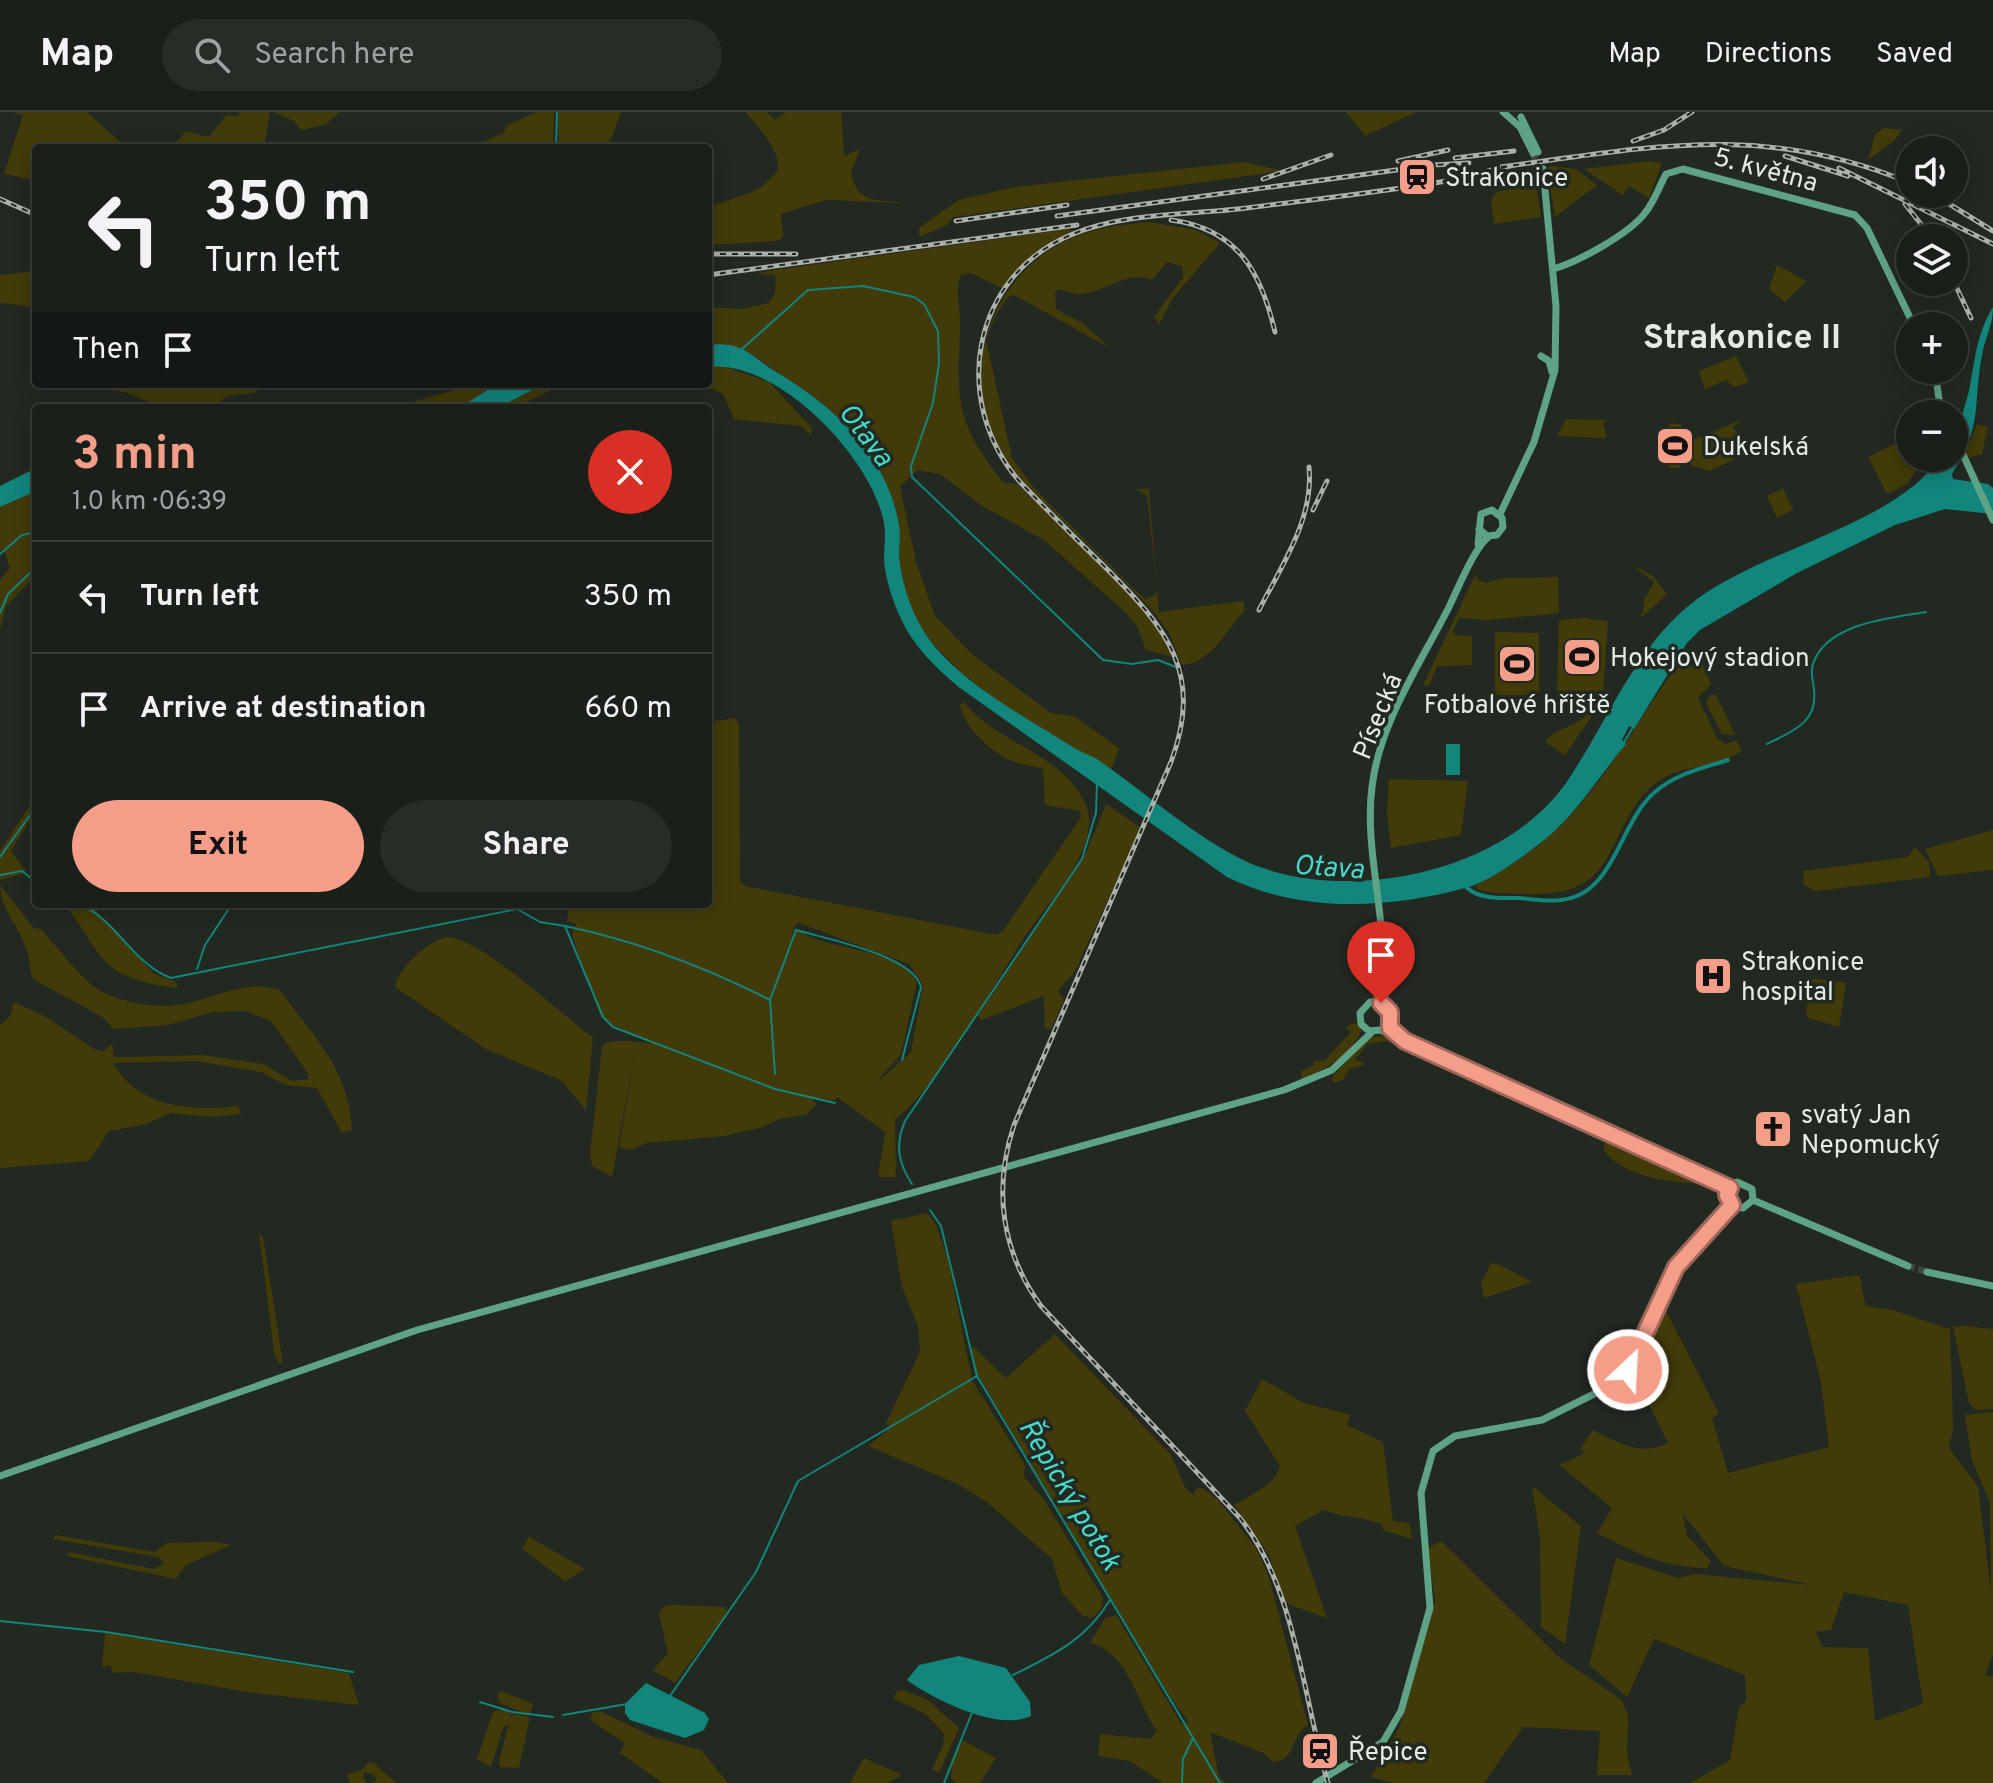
<!DOCTYPE html>
<meta charset="utf-8">
<style>
body{margin:0;font-family:Overpass,sans-serif;background:#272c26;color:#f1f3f6;height:100vh;display:flex;flex-direction:column;font-size:30px;white-space:nowrap}
*{box-sizing:border-box;margin:0}
p{font-size:26px;color:#9fa2a2}
.icon{flex:none;width:44px;height:44px;fill:none;stroke:currentColor;stroke-width:2;stroke-linecap:round;stroke-linejoin:round}
.map{position:relative;flex:1;overflow:hidden}
.drawer{position:absolute;left:32px;top:292px;width:680px;height:504px;display:flex;flex-direction:column;background:#1a1f19;border-radius:8px;box-shadow:0 4px 20px #0003,0 0 0 2px #383d38}
.drawer>*{flex:none}
.hud{position:absolute;left:32px;top:32px;width:680px;height:244px;border-radius:8px;box-shadow:0 4px 20px #0003,0 0 0 2px #383d38;background:#1a1f19;color:#f1f3f6;overflow:hidden}
.controls{position:absolute;left:1896px;top:24px;display:grid;gap:16px}
.controls a{display:grid;place-items:center;width:72px;height:72px;border-radius:50%;background:#1a1f19;box-shadow:0 4px 20px #0003,0 0 0 2px #383d38;font-size:40px}
.pin{position:absolute;display:grid;place-items:center;width:68px;height:68px;color:#fff;margin:-82px -34px;border-radius:50% 50% 50% 0;rotate:-45deg;box-shadow:0 0 8px #0007}
.pin .icon{rotate:45deg}
.me{position:absolute;width:88px;margin:-44px;rotate:25deg;stroke-linejoin:round;filter:drop-shadow(0 0 6px #0008)}
.turn{display:flex;align-items:center;gap:28px;height:168px;padding:0 40px;font-size:36px}
.turn .icon{width:104px;height:104px;stroke-width:2.5}
.turn b{display:block;font-size:56px;line-height:68px}
.then{display:flex;align-items:center;height:76px;padding:0 40px;background:#0003;gap:16px;font-size:30px}
.round{display:grid;place-items:center;flex:none;width:84px;height:84px;border-radius:42px;background:#272c26}
.headline{display:flex;align-items:center;justify-content:space-between;height:136px;padding:0 40px}
h1{font-size:48px;font-weight:700;line-height:60px;color:#f49e8a}
.action{display:flex;gap:16px;margin-top:auto;padding:16px 40px}
.action a{flex:1;height:92px;border-radius:48px;background:#f49e8a;color:#111;font-size:32px;font-weight:700;line-height:92px;text-align:center}
.action a+a{background:#272c26;color:#f1f3f6}
ul{padding:0;list-style:none}
li{display:flex;align-items:center;gap:24px;height:112px;padding:0 40px;border-top:2px solid #383d38}
li div{flex:1}
li b{display:block;font-size:30px}
li em{font-style:normal}
header{display:flex;align-items:center;gap:48px;box-sizing:border-box;height:112px;padding:0 40px;background:#1a1f19;border-bottom:2px solid #383d38}
header strong{font-size:38px}
nav{display:flex;gap:44px;margin-inline-start:auto;font-size:28px}
.search{width:560px;height:72px;background:#272c26;display:flex;align-items:center;gap:20px;box-sizing:border-box;padding:0 28px;border-radius:44px;color:#9fa2a2;font-size:30px}
.map>svg:first-child{display:block}
</style>
<header>
<strong>Map</strong>
<div class="search"><svg class="icon" aria-label="search" viewBox="0 0 24 24"><circle cx="10" cy="10" r="6"/><path d="M15 15l6 6"/></svg>Search here</div>
<nav><a>Map</a><a>Directions</a><a>Saved</a></nav>
</header>
<div class="map">
<svg width="1993" height="1671" viewBox="0 0 1993 1671">
<rect width="100%" height="100%" fill="#222921"/>
<!-- green -->
<path fill="#423a09" fill-rule="evenodd" d="M12,0H87L127,36H36V68L4,62L23,3Z
M240,0H270L264,36L225,32L223,36H171L186,19L209,25L226,3L237,4Z
M272,0H340L325,13L301,18L294,9Z
M536,0H554L553,36H468L504,21L506,14Z
M558,0H621L609,32L559,36Z
M746,0H766L775,8L786,0H841L844,44L860,37L851,60C857,93 877,87 905,91L826,88L781,102L783,125L777,129L708,133V96L759,77L778,59C780,36 759,17 746,0Z
M1346,0H1416L1365,24Z
M1883,16L1902,18L1895,28L1868,48L1875,23Z
M1649,49L1662,51L1649,86L1629,74L1623,83L1584,57Z
M1245,50L1283,59L954,105L945,114L919,125V116L959,88L1014,75Z
M1551,54L1576,57L1597,73L1555,105L1547,56Z
M1530,57L1534,58L1541,105L1494,112L1491,89L1496,80L1509,78Z
M1149,110L1196,118L1220,131L1173,186L1159,212L1154,205L1183,165L1182,154L1167,150L1152,168C1126,157 1105,182 1078,182C1072,182 1065,178 1059,177L1055,180L1056,197L1084,212L1110,236L1014,183L1008,185L996,203L986,228L1012,346L1034,376L1134,477L1145,487L1155,483L1157,477L1148,391L1146,383L1136,377H1149L1159,500L1244,489V499C1227,518 1210,552 1182,553L1168,519L1152,498C1120,464 1086,432 1053,399C1036,382 1017,366 1004,345C956,270 986,167 1067,128C1092,116 1121,113 1149,110Z
M1069,117L1072,119L1030,145L1002,176L971,161L961,163C954,181 961,194 960,213C958,289 953,307 1003,370L1017,372C1061,416 1151,490 1173,545L1146,538L1138,516L1125,500L1044,428L982,394L940,362L917,358L900,375L916,450L935,504L973,543L1051,601L1074,604L1119,636L1112,657C1100,648 1087,644 1074,637C1022,607 963,570 926,523C910,503 901,468 899,443C899,433 901,422 899,412C887,347 838,296 783,264C754,246 745,229 708,233V195L741,197L769,191L775,181L776,165L773,162L754,163L767,159Z
M1777,153L1806,169L1785,190L1769,177Z
M36,159V195L0,191V163Z
M1736,244L1749,270L1734,275L1726,268L1705,277L1699,259Z
M721,253L769,270L812,316L811,323L801,314L734,307L723,282L700,272H708V255Z
M100,272H267L254,281L228,284L211,296H163L127,281L100,275Z
M474,272H497L459,296H392Z
M544,272H563L515,296H497Z
M1745,306L1732,315L1747,328L1742,344L1709,359L1691,353L1688,344L1691,329Z
M1566,307L1608,308L1603,311L1607,326L1557,324Z
M1669,311L1681,312L1680,356H1669Z
M1977,312L1988,315L1982,342L1969,346L1966,341Z
M1898,330L1905,332L1910,346H1924L1908,371L1887,382L1868,345Z
M1783,376L1793,398L1777,406L1767,384Z
M36,379V463L6,494L0,518V468L10,456L4,438H0V395Z
M1631,452L1653,464L1667,482L1642,505L1640,502L1643,501L1644,488L1654,470Z
M1476,461L1477,467L1485,471L1504,466L1558,465L1559,501L1487,508L1459,506L1453,519L1456,523L1472,524V553L1437,554L1429,574L1423,573Z
M1584,506L1608,509L1603,582L1557,581L1559,508Z
M1495,520L1539,521V583H1495Z
M1690,537H1695L1711,572L1698,586L1717,626L1725,632L1737,629L1742,638C1718,658 1681,651 1656,671C1603,713 1625,784 1532,782C1515,781 1494,783 1477,777L1476,771C1589,721 1619,627 1690,537Z
M1716,582L1735,623L1722,622L1706,591L1709,584Z
M964,590C995,631 1063,641 1085,691C1091,704 1090,718 1085,732C1071,770 1039,801 1018,835C988,883 937,976 895,1007L896,1065H878L885,1020L837,985L835,988L812,987L817,992L806,1003L779,1007L763,1015L725,1024L646,1031L632,1038L619,1035L636,935L612,1065L592,1054L590,1042L602,935L605,931C625,927 636,929 652,932L609,911L600,902L572,824L576,812L567,809L569,792H708V648L715,609L736,606L739,613L740,768L745,774L996,823L1003,819L1081,705L1080,699L1045,693L1043,657C1033,653 1022,653 1012,649C992,641 963,614 960,593ZM799,811L909,852L923,873L911,940L874,973L901,942L917,870C895,832 830,841 798,818L792,826L794,814Z
M1588,601L1592,604L1565,643L1545,630C1557,614 1575,617 1588,601Z
M1389,667L1468,669L1461,723L1391,736L1387,702Z
M36,684V708L28,711L11,739L27,761L0,768V739Z
M1106,692L1141,716L1075,859L1058,879L1064,888L1051,917H1045L1044,884L982,908L978,904L1085,743Z
M1993,718V758L1938,764L1925,737Z
M1915,735L1929,750L1930,765L1816,779L1804,773L1803,759L1908,745Z
M0,773L34,816L41,817C57,834 82,869 101,879C125,891 152,896 178,893C212,888 245,866 280,878C315,927 348,955 352,1018L342,1021L317,976L286,973L261,960L197,949L113,951C137,995 192,1000 238,994L241,1002L212,1005L170,1001L147,1012L109,1019L89,1049L0,1056V913L10,904L14,890L46,905L96,938L104,939L112,932L114,945L203,943L263,952L292,969L308,967V961L271,909L245,899L213,900L168,913L113,917L104,906L33,867C29,857 30,847 26,836C19,814 0,796 0,773Z
M66,793H91L153,861L176,870L178,876C103,867 105,849 66,793Z
M447,825C485,828 558,901 593,925L586,999L562,969L486,937L395,875C398,856 428,829 447,825Z
M1810,866L1846,871L1839,915L1806,905Z
M1353,911L1359,912L1361,919C1351,943 1325,958 1302,967L1301,959L1314,953V949H1324L1351,920L1346,916Z
M1385,924L1400,935L1386,929L1367,932L1355,948L1363,950L1364,953L1349,957L1343,968L1333,971L1332,965L1370,925Z
M1607,1027L1702,1070L1703,1072C1670,1070 1625,1066 1603,1038Z
M927,1101L936,1113L948,1147L972,1268L1025,1353L1024,1365L1043,1386L1103,1486L1101,1497L1092,1506L1083,1504L1062,1481L1052,1447L988,1391L960,1373L868,1334L890,1316L886,1311L920,1240L918,1214L902,1175L891,1109Z
M259,1121L263,1125L283,1251H278L274,1240Z
M1491,1151L1498,1152L1532,1170L1484,1186L1481,1172Z
M1859,1163L1866,1194L1893,1198L1950,1217L1953,1318L1949,1336L1978,1375L1991,1478L1990,1391L1972,1348L1965,1303L1993,1300V1542L1985,1564H1993V1671H1690L1730,1648L1739,1595L1746,1589L1745,1563L1654,1527L1627,1585L1589,1553L1616,1446L1678,1466L1695,1462L1812,1473L1724,1454L1683,1402L1687,1424L1711,1449L1707,1456C1661,1455 1637,1441 1597,1421L1612,1396L1559,1353L1586,1341L1580,1337L1593,1318C1617,1330 1641,1345 1668,1331L1633,1260L1664,1195L1719,1302L1712,1306L1728,1361L1829,1335L1821,1270L1796,1172ZM1844,1480L1908,1493L1923,1592L1875,1609L1868,1536L1822,1535L1816,1520L1831,1518Z
M1964,1214L1993,1217V1297L1975,1298L1969,1291L1953,1215Z
M1055,1222L1171,1343L1185,1375L1193,1383L1197,1376H1203L1218,1388L1255,1435L1268,1462L1308,1613C1291,1623 1297,1647 1274,1650L1263,1641L1210,1620L1219,1665L1226,1671H1163L1130,1649L1098,1644L1100,1622L1150,1627L1157,1619C1136,1590 1129,1540 1090,1531L1105,1506L1116,1503L1182,1613L1189,1610L1166,1579L975,1258L971,1237L973,1234L1006,1266Z
M1262,1267L1304,1291L1351,1303L1347,1313L1383,1330L1393,1409L1410,1411L1412,1427L1383,1418L1382,1412C1362,1405 1343,1405 1323,1398L1295,1414L1327,1506L1285,1491L1269,1443L1234,1393C1250,1383 1276,1373 1280,1354L1245,1299Z
M1532,1374L1581,1414L1565,1532L1541,1515L1540,1426Z
M56,1423L155,1440L166,1431L217,1430L231,1433L186,1453L176,1467L67,1444L68,1440L154,1457L164,1451L158,1445L53,1427Z
M529,1425L585,1457L565,1469L522,1437Z
M1441,1429L1561,1547L1622,1588L1628,1604L1627,1642L1632,1663H1597L1600,1619L1523,1615L1484,1671H1394L1371,1665L1399,1616L1430,1509L1435,1489L1428,1436Z
M671,1493L726,1495L727,1501L675,1571L653,1558L668,1541L659,1502L664,1494Z
M105,1521L349,1561L359,1593L253,1581L134,1560L113,1561L110,1553L102,1555Z
M903,1578L928,1588L959,1616L939,1661L932,1657L943,1633L944,1622L926,1602L894,1587L896,1580Z
M500,1579L529,1590L533,1593L530,1603L500,1591L497,1584Z
M502,1597L511,1601V1607L513,1602L530,1605L519,1656L500,1655L499,1649L509,1612L503,1616L491,1655L477,1647L493,1600Z
M600,1599L651,1624L701,1638L728,1671H663L620,1641L625,1631L590,1608L593,1600Z
M962,1628L996,1646L980,1671H956L951,1667L953,1644Z
M864,1646L900,1662L899,1665L888,1671H850Z
M369,1650L374,1651L396,1671H370L376,1669L375,1663L364,1660L363,1667L367,1671H350L347,1663L363,1657Z"/>
<!-- water -->
<path fill="#12857d" d="M1993,195C1993,213 1985,226 1982,243C1972,298 1984,310 1952,362L1953,367L1988,372L1993,376V402L1945,397L1895,413L1797,461L1700,518L1687,531L1634,617L1629,614L1622,628L1626,632C1599,664 1576,703 1543,729C1521,746 1491,769 1465,776C1389,797 1299,801 1227,765L960,576C936,556 914,535 901,507C893,490 885,466 884,448C884,436 886,423 884,411C872,346 778,247 708,255V233C744,229 750,244 778,261C834,294 888,345 899,413C901,423 899,433 899,443C901,468 910,497 923,518C953,568 1028,606 1076,637L1097,647C1143,679 1207,735 1257,754C1356,791 1507,759 1568,668C1607,610 1633,541 1687,495C1754,438 1896,414 1939,346H1954C1954,322 1963,303 1969,279C1975,249 1976,223 1993,195Z
M497,272H544L497,296H459Z
M36,356V379L0,395V374Z
M1446,632H1460V663H1446Z
M959,1544L1006,1556L1030,1590L1031,1604C998,1620 933,1587 907,1568L919,1553Z
M646,1571L705,1601L709,1607L704,1618L685,1626L630,1608L625,1601V1592Z"/>
<g fill="none" stroke-linecap="round" stroke-linejoin="round">
<!-- stream -->
<path stroke="#12857d" stroke-width="2" d="M556,36L557,0
M742,237L808,178L863,174L914,185L924,192L938,219L939,251L933,291L911,354L912,365L1103,548L1132,552L1158,548L1178,556
M0,442L22,423L36,420
M0,501L8,482L36,455
M1624,630L1632,617
M1767,632C1793,619 1818,611 1814,577C1813,569 1810,559 1813,552C1826,511 1891,506 1926,500
M0,745L35,696
M0,763L22,759L36,770
M80,792C116,808 133,852 171,866L517,797L540,810L565,814L603,905L613,915L775,977L835,991
M565,814C637,829 705,855 770,888L796,818C826,827 913,843 921,875L902,948
M197,857L205,833L232,792
M770,888L775,962
M912,1072C898,1051 895,1032 905,1009L1082,747L1096,701L1097,670
M930,1098L941,1114L977,1264L1220,1671
M0,1509L106,1520L353,1560
M1013,1563C1053,1543 1086,1528 1110,1488
M670,1584L756,1460L798,1369L977,1264
M480,1590L512,1600L553,1605
M563,1603L627,1592
M944,1671L973,1598
M1182,1671L1183,1647L1193,1626"/>
<!-- canal -->
<path stroke="#12857d" stroke-width="4" d="M1465,774C1479,788 1500,786 1518,786C1532,787 1547,790 1561,788C1615,783 1619,710 1655,680C1675,662 1703,656 1728,648"/>
<!-- major-tunnel -->
<path stroke="#3f463e" stroke-width="7" stroke-dasharray="7 3.5" stroke-linecap="butt" d="M1533,41L1538,58
M1908,1154L1927,1160"/>
<!-- major -->
<path stroke="#5fa387" stroke-width="7" d="M1503,0L1520,15L1533,41
M1521,5L1538,40
M1553,157C1578,150 1629,122 1645,101C1654,90 1659,75 1666,62L1683,57L1855,103L1867,116L1914,214
M1541,244L1549,249L1552,260
M1935,258L1941,302
M1954,323L1993,408
M1500,402L1534,330L1555,258L1556,194L1543,57
M1478,432L1481,402L1492,398L1502,406L1503,415L1497,423L1487,424L1479,417
M1384,892C1380,869 1384,839 1381,814C1377,769 1366,720 1372,675C1379,612 1420,552 1448,497C1457,479 1475,433 1490,424
M1389,909L1381,918L1369,919L1361,912L1360,901L1370,890L1381,891L1390,900V916L1397,923
M1381,918L1730,1076
M1730,1076L1737,1070L1752,1077L1753,1088
M1753,1088L1908,1154
M1732,1093L1743,1096L1753,1088
M1927,1160L1993,1174
M0,1364L417,1218L1284,978L1332,958L1372,920
M1316,1671L1383,1630L1401,1599L1430,1496L1421,1381L1433,1339L1455,1324L1542,1308L1614,1272L1633,1249L1680,1148L1732,1093"/>
<!-- rail casing -->
<g stroke="#aab0aa" stroke-width="5">
<path id="rail" d="M1633,29L1664,18L1692,0
M1785,44L1848,64
M1455,46L1514,39
M1398,49L1448,38
M1501,55C1650,35 1765,10 1910,71
M1839,56L1993,132
M1263,67L1331,43
M1933,82L1993,119
M0,87L36,103
M1905,92L1932,126
M1057,104L1433,53L1469,51
M1171,108C1238,117 1261,160 1275,220
M956,109L1067,93
M708,142H796
M708,163L1077,113
M1954,170L1971,206
M1313,398L1327,369
M1259,498C1282,453 1314,407 1309,355
M1328,1671C1303,1586 1296,1476 1240,1406L1041,1194C1001,1139 993,1077 1014,1013L1171,650C1204,561 1167,517 1107,457C1077,428 1048,399 1020,370C950,290 970,164 1073,122C1126,100 1191,103 1247,96C1315,87 1384,80 1452,68C1472,64 1491,57 1511,54"/>
</g>
<!-- rail -->
<use href="#rail" stroke="#222921" stroke-width="2" stroke-dasharray="6" stroke-linecap="butt"/>
</g>
<g fill="none" stroke-linecap="round" stroke-linejoin="round">
<!-- route casing -->
<g stroke="#9f675a" stroke-width="20">
<path id="route" d="M1381,891L1390,900V916L1405,929L1730,1076L1727,1083L1732,1093L1676,1155L1628,1258"/>
</g>
<!-- route -->
<use href="#route" stroke="#f49e8a" stroke-width="14"/>
</g>
<!-- icons -->
<defs>
<g id="station-square" transform="scale(2)"><rect x="-9" y="-9" width="18" height="18" rx="4" fill="#f49e8a" stroke="#222921"/><path d="M-3-6H3Q5-6 5-4V2Q5 4 3 4L4.5 6H3L1.5 4h-3L-3 6H-4.5L-3 4Q-5 4-5 2V-4Q-5-6-3-6ZM-3.5-4v3h7v-3ZM-3.5 1v1.5H-2V1ZM2 1v1.5H3.5V1Z" fill="#111"/></g>
<g id="stadium-square" transform="scale(2)"><rect x="-9" y="-9" width="18" height="18" rx="4" fill="#f49e8a" stroke="#222921"/><path d="M0-5a6.5 5 0 1 0 0 10a6.5 5 0 1 0 0-10ZM-3.5-1.8h7v3.6h-7Z" fill="#111"/></g>
<g id="hospital-square" transform="scale(2)"><rect x="-9" y="-9" width="18" height="18" rx="4" fill="#f49e8a" stroke="#222921"/><path d="M-5-5h3v3.5h4V-5h3V5h-3V1.5h-4V5h-3Z" fill="#111"/></g>
<g id="church-square" transform="scale(2)"><rect x="-9" y="-9" width="18" height="18" rx="4" fill="#f49e8a" stroke="#222921"/><path d="M-1.2-6h2.4v3.5h3.3v2.4h-3.3V6h-2.4V-.1h-3.3v-2.4h3.3Z" fill="#111"/></g>
</defs>
<g fill-rule="evenodd">
<use href="#station-square" x="1417" y="65"/>
<use href="#stadium-square" x="1675" y="334"/>
<use href="#stadium-square" x="1582" y="545"/>
<use href="#stadium-square" x="1517" y="552"/>
<use href="#hospital-square" x="1713" y="864"/>
<use href="#church-square" x="1773" y="1017"/>
<use href="#station-square" x="1320" y="1639"/>
</g>
<g text-anchor="middle" stroke-width="7" stroke-linejoin="round" paint-order="stroke">
<!-- street labels -->
<g font-size="26" fill="#e5eae5" stroke="#222921">
<text transform="translate(1766 57) rotate(15)" y="9">5. května</text>
<text transform="translate(1377 604) rotate(-68)" y="9">Písecká</text>
</g>
<!-- poi labels -->
<g font-size="26" fill="#e5eae5" stroke="#222921" text-anchor="start">
<text x="1445" y="74">Strakonice</text>
<text x="1703" y="343">Dukelská</text>
<text x="1610" y="554">Hokejový stadion</text>
<text x="1517" y="601" text-anchor="middle">Fotbalové hřiště</text>
<text x="1741" y="858">Strakonice<tspan x="1741" dy="30">hospital</tspan></text>
<text x="1801" y="1011">svatý Jan<tspan x="1801" dy="30">Nepomucký</tspan></text>
<text x="1348" y="1648">Řepice</text>
</g>
<!-- water labels -->
<g font-size="28" font-style="italic" fill="#45d9ce" stroke="#222921">
<text transform="translate(867 322) rotate(53)" y="10">Otava</text>
<text transform="translate(1329 754) rotate(4)" y="10">Otava</text>
<text transform="translate(1071 1382) rotate(59)" y="10">Řepický potok</text>
</g>
<!-- district labels -->
<g font-size="34" font-weight="bold" fill="#e5eae5" stroke="#222921">
<text x="1742" y="236">Strakonice II</text>
</g>
</g>
</svg>
<div class="controls">
<a><svg class="icon" aria-label="sound" viewBox="0 0 24 24"><path d="M4 9h4l5-4v14l-5-4H4zM17 9q2 3 0 6"/></svg></a>
<a><svg class="icon" aria-label="layers" viewBox="0 0 24 24"><path d="M12 4l9 5-9 5-9-5zM3 14l9 5 9-5"/></svg></a>
<a>+</a>
<a>−</a>
</div>
<div class="pin" style="left:1381px;top:891px;background:#d93025"><svg class="icon" aria-label="arrive" viewBox="0 0 24 24"><path d="M6 21V4h12l-3 4 3 4H6"/></svg></div>
<svg class="me" style="left:1628px;top:1258px" viewBox="-20 -20 40 40"><circle r="17" fill="#f49e8a" stroke="#fff" stroke-width="3"/><path d="M0-11L8 9 0 5-8 9z" fill="#fff"/></svg>
<div class="hud">
<div class="turn"><svg class="icon" aria-label="left" viewBox="0 0 24 24"><path d="M17 20v-9H6M10 6l-5 5 5 5"/></svg><div><b>350 m</b>Turn left</div></div>
<div class="then">Then<svg class="icon" aria-label="arrive" viewBox="0 0 24 24"><path d="M6 21V4h12l-3 4 3 4H6"/></svg></div>
</div>
<section class="drawer">
<div class="headline"><div><h1>3 min</h1><p>1.0 km · 06:39</p></div><a class="round" style="background:#d93025;color:#fff"><svg class="icon" aria-label="close" viewBox="0 0 24 24"><path d="M6 6l12 12M18 6L6 18"/></svg></a></div>
<ul>
<li><svg class="icon" aria-label="left" viewBox="0 0 24 24"><path d="M17 20v-9H6M10 6l-5 5 5 5"/></svg><div><b>Turn left</b></div><em>350 m</em></li>
<li><svg class="icon" aria-label="arrive" viewBox="0 0 24 24"><path d="M6 21V4h12l-3 4 3 4H6"/></svg><div><b>Arrive at destination</b></div><em>660 m</em></li>
</ul>
<div class="action"><a>Exit</a><a>Share</a></div>
</section>
</div>
